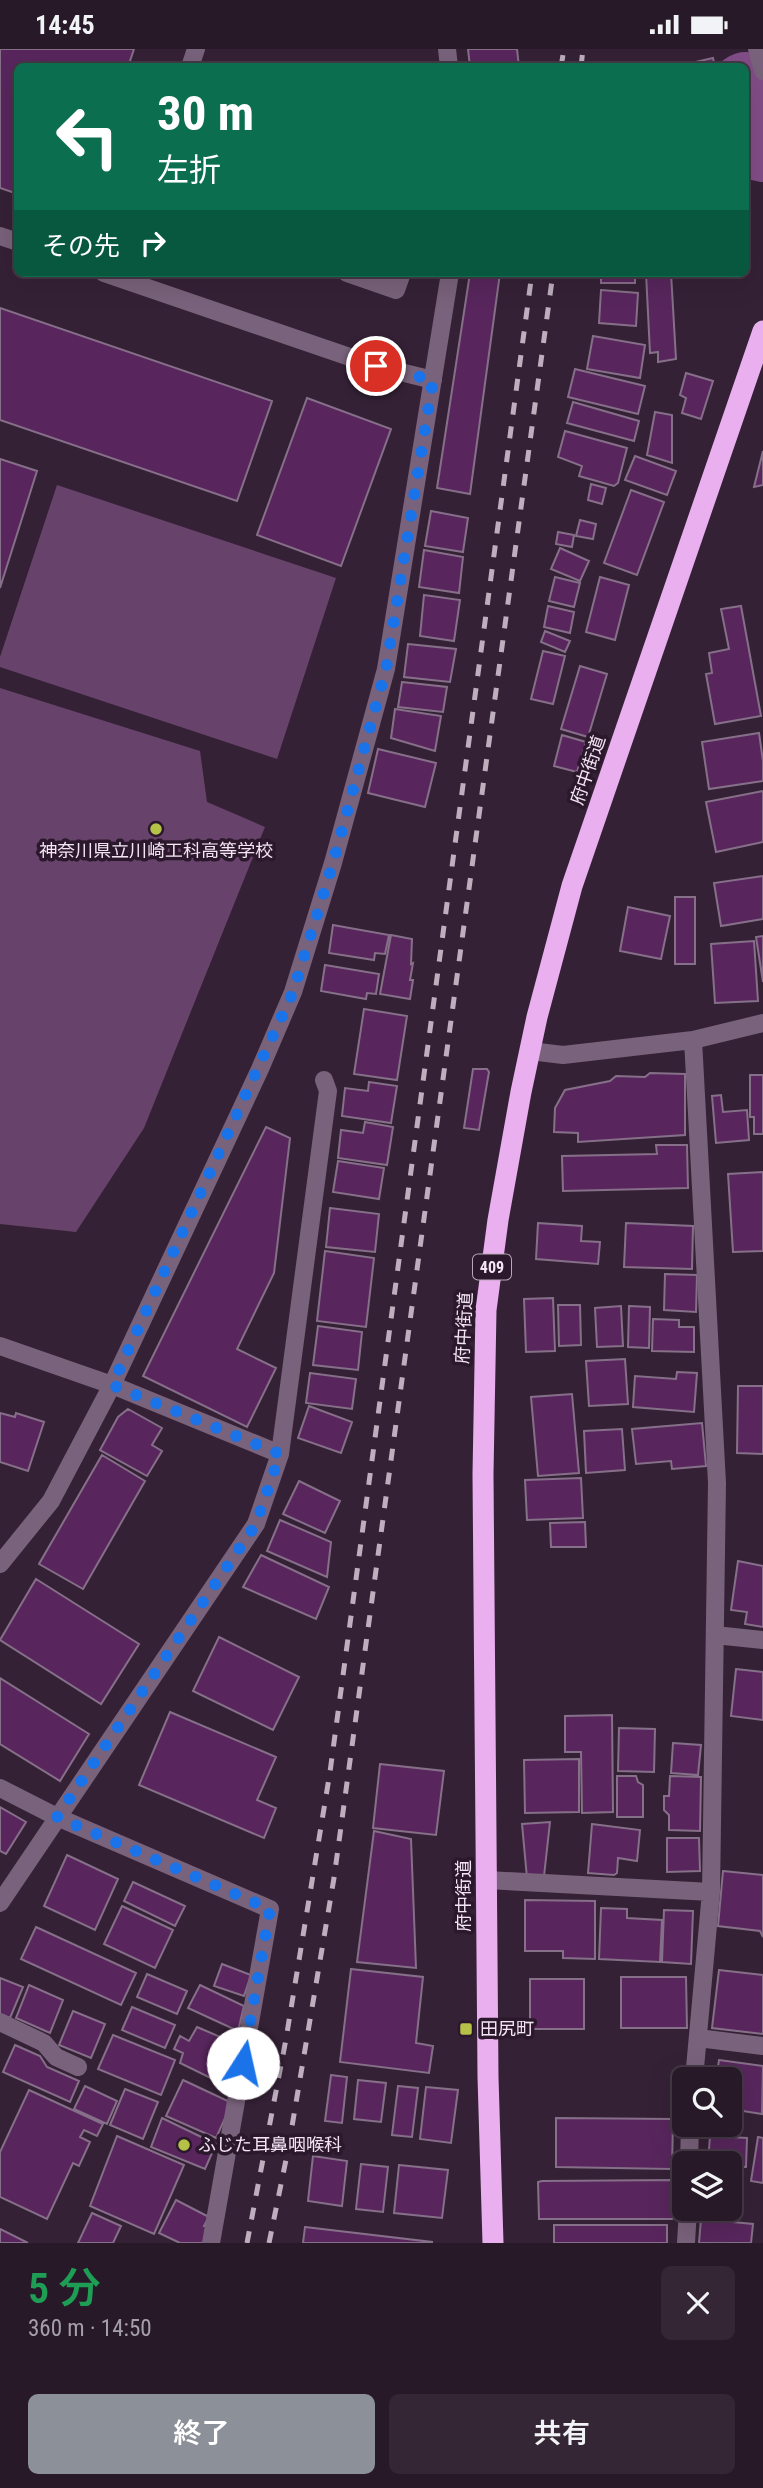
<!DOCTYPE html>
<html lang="ja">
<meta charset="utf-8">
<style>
body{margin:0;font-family:"Roboto Condensed","Noto Sans JP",sans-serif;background:#342634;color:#f1f3f6;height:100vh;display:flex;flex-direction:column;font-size:26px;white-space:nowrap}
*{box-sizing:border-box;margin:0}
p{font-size:23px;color:#a5a0a8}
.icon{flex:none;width:38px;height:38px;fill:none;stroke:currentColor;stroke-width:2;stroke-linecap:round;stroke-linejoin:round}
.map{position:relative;height:2194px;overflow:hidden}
.side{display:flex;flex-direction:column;background:#281928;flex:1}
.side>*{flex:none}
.hud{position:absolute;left:14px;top:14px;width:735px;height:214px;border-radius:10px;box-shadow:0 7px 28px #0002,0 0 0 2px #443845;background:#0b6e4f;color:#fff;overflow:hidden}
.controls{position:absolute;left:672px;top:2018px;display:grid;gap:14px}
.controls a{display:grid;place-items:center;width:70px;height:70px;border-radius:10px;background:#281928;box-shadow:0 7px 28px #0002,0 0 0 2px #443845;font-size:35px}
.pin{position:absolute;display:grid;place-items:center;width:60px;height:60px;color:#fff;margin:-30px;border:4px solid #fff;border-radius:50%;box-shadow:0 2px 7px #0007}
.me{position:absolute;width:77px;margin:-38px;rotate:10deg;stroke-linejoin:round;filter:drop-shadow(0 0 5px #0008)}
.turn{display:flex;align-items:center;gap:24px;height:147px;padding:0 28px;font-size:32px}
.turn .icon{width:91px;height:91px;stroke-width:2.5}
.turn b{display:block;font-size:49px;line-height:60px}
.then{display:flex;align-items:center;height:66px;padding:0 28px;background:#0003;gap:14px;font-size:26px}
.round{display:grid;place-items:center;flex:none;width:74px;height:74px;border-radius:10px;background:#342634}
.headline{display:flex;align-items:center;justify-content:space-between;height:119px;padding:0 28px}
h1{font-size:42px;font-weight:600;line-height:52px;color:#1e9e55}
.button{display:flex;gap:14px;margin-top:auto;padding:14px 28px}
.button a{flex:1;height:80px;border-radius:10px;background:#8c9099;color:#fff;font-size:28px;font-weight:600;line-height:80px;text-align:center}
.button a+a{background:#342634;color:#f1f3f6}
.status{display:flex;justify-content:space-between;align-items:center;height:49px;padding:0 35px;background:#281928;direction:ltr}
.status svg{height:19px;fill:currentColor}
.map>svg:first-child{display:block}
</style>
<div class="status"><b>14:45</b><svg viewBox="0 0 49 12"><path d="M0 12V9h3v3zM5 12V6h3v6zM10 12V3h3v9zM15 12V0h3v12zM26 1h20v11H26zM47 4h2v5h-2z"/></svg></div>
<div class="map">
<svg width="763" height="2194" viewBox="0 0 763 2194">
<rect width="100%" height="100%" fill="#352136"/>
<!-- green -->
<path fill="#67436b" d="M57,436L336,529L277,710L0,618V608Z
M0,639L200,702L207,753L265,778L144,1079L76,1183L0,1175Z"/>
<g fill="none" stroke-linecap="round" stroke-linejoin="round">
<!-- river -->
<path stroke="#824d87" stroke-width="72" d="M746,39L763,97"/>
</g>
<!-- building -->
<path fill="#58265d" stroke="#866f88" stroke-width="2" d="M0,0H134L128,18H18V145L0,139Z
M468,0H517L519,18H470Z
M713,9L715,18H691V14Z
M470,224H500L470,445L437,439Z
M601,224H635V234H601Z
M646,224H671L676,310L658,313V303L650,304Z
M601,241L638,244L636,277L599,274Z
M0,259L272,352L237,452L0,371Z
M593,287L645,296L640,329L587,320Z
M575,320L645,337L638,365L568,348Z
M686,324L713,332L701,370L682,364L686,349L680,346Z
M307,349L391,380L341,517L257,486Z
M573,353L639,372L634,392L567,374Z
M655,363L672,366V414L647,406Z
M565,382L627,399L618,434L614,437L579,427L582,417L558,408Z
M763,402V436L754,438Z
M635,407L676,422L667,446L625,431Z
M0,410L37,422L0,539Z
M591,435L606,439L602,455L588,451Z
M631,441L664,453L637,526L604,514Z
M431,462L468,469L463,503L425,497Z
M580,471L596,475L593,490L576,487Z
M558,483L574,486L572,498L556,495Z
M560,499L589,512L580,532L551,520Z
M424,501L463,508L459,544L419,538Z
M555,528L580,534L574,558L549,552Z
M600,528L629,536L615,591L586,583Z
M424,546L460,551L454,592L420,587Z
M548,557L574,563L570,584L544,578Z
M741,557L761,667L715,675L706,625L712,624L709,604L729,600L721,560Z
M545,582L570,592L565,603L541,593Z
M408,595L456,600L450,633L404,628Z
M543,602L565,607L553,655L531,650Z
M580,617L607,625L588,688L561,680Z
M402,633L447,638L443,663L398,658Z
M395,660L441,667L435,702L391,689Z
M759,684L763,712V732L709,740L702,693Z
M562,686L586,693L577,723L554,717Z
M378,700L436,714L425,758L368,744Z
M763,742V793L716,803L706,753Z
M763,827V870L721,877L714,834Z
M675,848H695V915H675Z
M628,858L670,867L661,910L620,902Z
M333,876L389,886L385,905L375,904L374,911L329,904Z
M391,886L412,890L411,915L413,914L410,931H413L410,950L380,945Z
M763,887V933L756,888Z
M754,892L758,952L715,954L711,895Z
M325,916L379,925L376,945L367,944L366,950L321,942Z
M364,960L407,967L397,1031L354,1025Z
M473,1020H487L489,1023L479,1081L464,1079Z
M650,1024L685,1025V1086L578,1093V1084L554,1083L555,1059L565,1041L610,1032L616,1027L645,1028Z
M750,1026H763V1085H754V1068H750Z
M369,1033L397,1037L391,1074L342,1067L345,1039L368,1042Z
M721,1046L723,1063L747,1061L749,1091L716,1094L712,1047Z
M365,1073L393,1078L387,1116L338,1109L341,1081L363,1084Z
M266,1078L290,1089L274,1224L237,1300L276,1319L247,1378L143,1327Z
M656,1096H687L688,1139L563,1142L562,1107L657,1105Z
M338,1112L384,1119L379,1150L333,1143Z
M763,1123V1202L733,1203L728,1125Z
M330,1159L379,1165L375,1203L326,1198Z
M538,1174L582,1177L581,1192L600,1193L598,1215L536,1210Z
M626,1174L693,1177L692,1220L624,1218Z
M325,1202L374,1209L366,1278L317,1272Z
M665,1225L697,1226L696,1263L664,1261Z
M553,1249L555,1302L526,1303L524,1250Z
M558,1256H580L581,1296L559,1297Z
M621,1257L623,1297L597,1298L595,1259Z
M629,1257L650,1258L649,1299L628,1298Z
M653,1270L679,1271V1278H694V1303L652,1302Z
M318,1277L362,1283L358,1321L313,1316Z
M625,1310L628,1355L589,1357L586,1312Z
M677,1323L697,1324L694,1363L633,1358L635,1327L676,1330Z
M310,1324L356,1330L352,1360L306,1354Z
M738,1337H763V1405L737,1404Z
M572,1345L579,1424L538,1427L531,1348Z
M309,1357L352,1373L341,1404L298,1389Z
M128,1360L162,1379L152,1396L162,1402L147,1427L100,1401L118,1368Z
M0,1364L15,1368L16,1364L44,1373L28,1422L0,1413Z
M702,1374L706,1417L672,1420L671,1412L636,1415L632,1380Z
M622,1380L625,1421L586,1424L584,1382Z
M102,1406L145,1432L83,1540L39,1515Z
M581,1429L583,1469L527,1471L525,1431Z
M299,1432L340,1452L325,1484L283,1465Z
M280,1471L331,1493L327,1528L267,1502Z
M585,1473L586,1498H551L550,1474Z
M261,1506L329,1538L316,1570L243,1538Z
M738,1512L763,1517V1578L745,1575L747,1563L731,1561Z
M36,1530L139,1595L101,1655L0,1591Z
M219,1588L299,1628L273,1681L193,1642Z
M736,1620L763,1623V1671L731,1667Z
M0,1629L89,1685L60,1732L0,1695Z
M170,1663L276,1708L257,1751L276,1759L264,1789L139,1736Z
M612,1666L613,1763L582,1764L581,1703H565V1667Z
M619,1679L655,1680L654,1723L618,1722Z
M673,1694L701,1696L698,1726L671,1724Z
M579,1710V1763L525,1764L524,1711Z
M380,1715L444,1722L436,1786L373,1779Z
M617,1727H636L638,1733L643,1736V1768H617Z
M670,1727L701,1728L700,1782L669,1781V1766L664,1761V1747H669Z
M0,1758L26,1773L6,1805L0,1802Z
M550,1773L544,1827L527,1829L522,1775Z
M592,1775L640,1781L637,1812L618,1809L617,1824L614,1826L588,1824Z
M374,1782L411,1790L416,1919L357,1913Z
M667,1789H699L700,1822L667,1823Z
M67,1806L118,1830L95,1881L44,1857Z
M723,1822L763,1826V1888L760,1882L718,1877Z
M133,1833L185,1857L175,1877L124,1852Z
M525,1851L595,1852V1910L563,1909V1902H525Z
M122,1857L173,1881L155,1919L104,1895Z
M601,1859L627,1860V1869L662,1871L660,1913L599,1910Z
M664,1861L693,1862L691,1915L662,1913Z
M36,1878L136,1924L121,1956L21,1910Z
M222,1915L251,1926L244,1947L214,1937Z
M351,1920L423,1928L416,1994L433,1997L429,2024L340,2013Z
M719,1921L763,1926V1985L712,1979Z
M147,1925L187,1942L177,1965L137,1948Z
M621,1928H686L687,1979H621Z
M0,1929L23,1938L10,1969L0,1965Z
M530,1930H584V1980H530Z
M29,1936L63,1951L50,1984L16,1969Z
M200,1936L244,1957L238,1982L188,1959Z
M132,1958L175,1976L165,1999L122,1981Z
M73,1962L105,1975L91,2009L59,1996Z
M197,1978L232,1993L230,1997L240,2000L237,2029L227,2027L225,2036L180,2014L183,2004L174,2000L180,1987L189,1992Z
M113,1986L175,2011L161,2046L98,2020Z
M15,1996L40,2007L47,2018L79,2032L70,2053L3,2023Z
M719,2011L763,2017L762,2065L730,2060V2030H716Z
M331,2026L347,2028L342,2074L325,2072Z
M183,2031L232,2054L216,2089L166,2067Z
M358,2031L386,2034L381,2073L354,2070Z
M85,2037L117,2052L107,2075L74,2060Z
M398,2037L418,2039L412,2088L392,2086Z
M426,2038L458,2041L451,2094L420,2090Z
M125,2040L158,2053L143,2090L110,2076Z
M29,2041L103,2075L97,2087L84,2081L80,2088L90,2093L79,2117L73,2114L47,2170L0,2148V2103Z
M162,2069L216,2095L205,2120L151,2098Z
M556,2069L673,2070L672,2120L556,2118Z
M117,2087L184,2116L154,2185L90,2157Z
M710,2087L747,2089L746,2118L730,2117V2114H708Z
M758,2088L763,2089V2134L751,2132Z
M313,2107L347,2112L342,2157L308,2152Z
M361,2115L388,2118L383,2163L356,2160Z
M399,2116L448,2121L442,2169L394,2164Z
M673,2131L675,2168L672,2170H539L538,2133L542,2132Z
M176,2151L209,2168L204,2177L210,2179L203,2194H180L159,2184Z
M92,2164L121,2177L113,2194H78Z
M701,2170L753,2175L751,2194H699Z
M554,2176H667V2194H554Z
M305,2178L432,2193V2194H303Z
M0,2180L28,2194H0Z"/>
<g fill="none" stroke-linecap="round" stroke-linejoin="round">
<!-- minor -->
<path stroke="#79627b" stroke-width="18" d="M447,0L449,18
M757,0L763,22
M190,18L196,0
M0,187L18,193
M104,224L376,317L433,331
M347,224L396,241L402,224
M693,991L717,1434L711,1843L694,2030
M530,1002L563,1006L693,991L763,974
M0,1297L112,1336L280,1405
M0,1515L51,1452L112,1336L260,1020L293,943L333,814L386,620L450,224
M715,1586L763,1591
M0,1739L57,1768L270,1860L211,2194
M487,1831L711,1843
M0,1854L256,1475L280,1405L328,1042L324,1031
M0,1973L44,1994L56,2008L78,2018
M698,1989L763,1997
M689,2114L690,2076
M686,2194L688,2160"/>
<!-- highway -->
<path stroke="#e9afee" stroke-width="21" d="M493,2194L488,2028L483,1425L486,1261L498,1171L521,1043L537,968L572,837L763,282"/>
<!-- rail -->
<path stroke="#beaebe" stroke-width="5" stroke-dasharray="12 12" stroke-linecap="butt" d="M561,18L564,0
M581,18L583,0
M247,2194L286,1990L330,1723L532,224
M269,2194L288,2101L334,1829L553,224"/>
</g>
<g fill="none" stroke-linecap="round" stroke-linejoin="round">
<!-- route -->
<path stroke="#1a73e8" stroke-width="12" stroke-dasharray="0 21.6" d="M243,2014L270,1860L57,1768L256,1475L280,1405L112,1336L293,943L333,814L386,620L433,331L376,317"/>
</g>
<!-- markers -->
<g fill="#b6c148" stroke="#2b182c" stroke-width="2.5">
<circle cx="156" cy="780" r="7"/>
<rect x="459" y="1973" width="14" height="14" rx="3.5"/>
<circle cx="184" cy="2096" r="7"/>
</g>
<g text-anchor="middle" stroke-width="7" stroke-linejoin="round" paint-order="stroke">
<!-- shield labels -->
<rect fill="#2b182c" stroke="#b7a8b7" stroke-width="2" x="473" y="1205.5" width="38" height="25" rx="5"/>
<g font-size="16" font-weight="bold" fill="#f3e5f3">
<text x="492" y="1224">409</text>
</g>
<!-- street labels -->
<g font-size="18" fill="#f3e5f3" stroke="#2b182c">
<text transform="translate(588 721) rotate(-71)" y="6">府中街道</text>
<text transform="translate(464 1279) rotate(-87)" y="6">府中街道</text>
<text transform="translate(464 1847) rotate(-90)" y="6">府中街道</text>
</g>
<!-- poi labels -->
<g font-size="18" fill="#f3e5f3" stroke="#2b182c" text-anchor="start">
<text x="156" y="808" text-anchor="middle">神奈川県立川崎工科高等学校</text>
<text x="480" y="1986">田尻町</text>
<text x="198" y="2102">ふじた耳鼻咽喉科</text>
</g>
</g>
</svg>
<div class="controls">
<a><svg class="icon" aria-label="search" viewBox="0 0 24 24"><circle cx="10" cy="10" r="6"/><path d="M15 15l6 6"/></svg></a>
<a><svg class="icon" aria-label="layers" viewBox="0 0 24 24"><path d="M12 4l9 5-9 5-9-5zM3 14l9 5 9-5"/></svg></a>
</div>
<div class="pin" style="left:376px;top:317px;background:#d93025"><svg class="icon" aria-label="arrive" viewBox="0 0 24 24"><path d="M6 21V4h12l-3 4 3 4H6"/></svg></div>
<svg class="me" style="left:243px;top:2014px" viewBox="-20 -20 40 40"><circle r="19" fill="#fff"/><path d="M0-13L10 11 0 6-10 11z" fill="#1a73e8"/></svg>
<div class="hud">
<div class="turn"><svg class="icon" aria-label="left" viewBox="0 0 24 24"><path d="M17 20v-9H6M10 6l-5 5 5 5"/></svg><div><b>30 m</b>左折</div></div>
<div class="then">その先<svg class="icon" aria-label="right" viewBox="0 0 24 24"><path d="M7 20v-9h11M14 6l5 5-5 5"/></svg></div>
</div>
</div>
<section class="side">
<div class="headline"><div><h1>5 分</h1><p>360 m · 14:50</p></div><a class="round"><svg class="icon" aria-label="close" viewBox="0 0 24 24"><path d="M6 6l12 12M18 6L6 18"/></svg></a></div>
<div class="button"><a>終了</a><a>共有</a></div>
</section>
